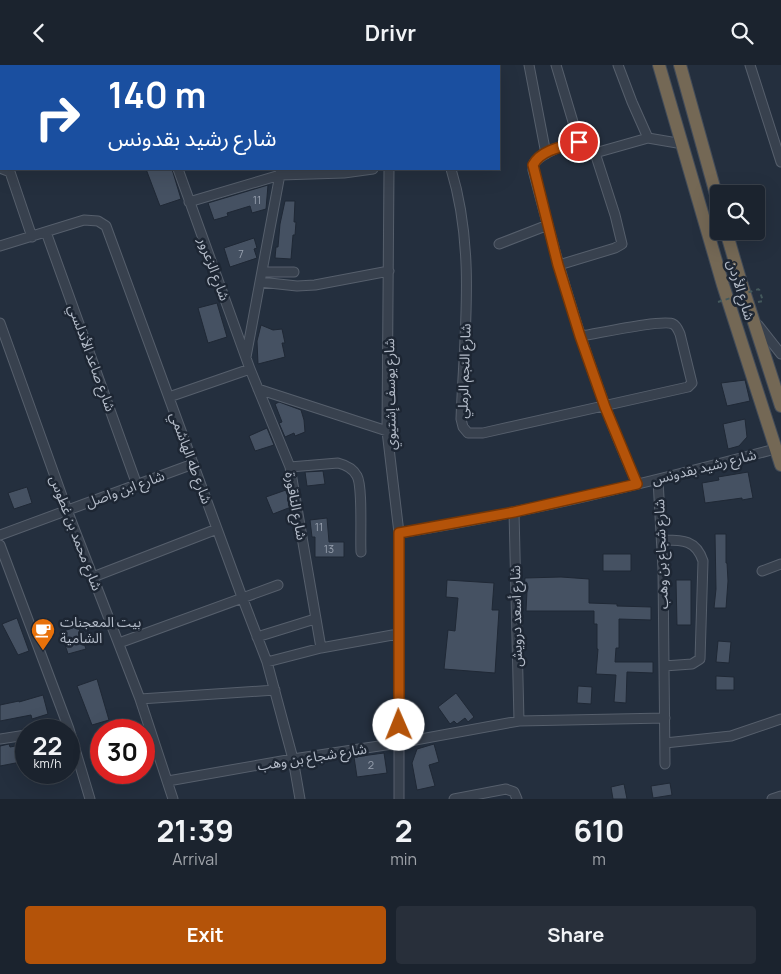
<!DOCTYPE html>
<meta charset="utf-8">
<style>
body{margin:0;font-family:Manrope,"Noto Sans Arabic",sans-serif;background:#282f3a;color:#f1f3f6;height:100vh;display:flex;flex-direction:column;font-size:19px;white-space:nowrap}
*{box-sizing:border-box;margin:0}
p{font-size:16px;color:#a0a4aa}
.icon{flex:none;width:28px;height:28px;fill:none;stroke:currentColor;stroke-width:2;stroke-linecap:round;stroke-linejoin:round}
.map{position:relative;height:734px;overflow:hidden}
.details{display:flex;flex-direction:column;background:#1b232e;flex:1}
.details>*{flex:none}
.hud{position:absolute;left:0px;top:0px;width:500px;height:105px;box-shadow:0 5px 20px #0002,0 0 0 1px #39404a;background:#1a4fa0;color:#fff;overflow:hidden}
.controls{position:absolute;left:710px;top:120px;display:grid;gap:10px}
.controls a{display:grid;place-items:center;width:55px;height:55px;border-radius:5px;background:#1b232e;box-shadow:0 5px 20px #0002,0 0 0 1px #39404a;font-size:25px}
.speed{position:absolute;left:15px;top:654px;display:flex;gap:10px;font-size:25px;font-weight:700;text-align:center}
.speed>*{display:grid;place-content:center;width:65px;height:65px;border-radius:50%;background:#1b232e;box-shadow:0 5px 20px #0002,0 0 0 1px #39404a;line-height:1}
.speed small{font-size:12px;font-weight:400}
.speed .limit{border:8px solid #d22;background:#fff;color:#111}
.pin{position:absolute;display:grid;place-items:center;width:42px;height:42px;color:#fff;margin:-21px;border:2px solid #fff;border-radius:50%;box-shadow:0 1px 5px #0007}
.me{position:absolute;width:55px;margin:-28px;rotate:359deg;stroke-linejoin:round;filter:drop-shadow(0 0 4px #0008)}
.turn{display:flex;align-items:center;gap:18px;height:105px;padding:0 25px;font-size:22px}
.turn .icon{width:65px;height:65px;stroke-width:2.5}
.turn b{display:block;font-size:35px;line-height:42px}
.eta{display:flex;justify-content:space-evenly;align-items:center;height:85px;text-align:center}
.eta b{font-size:30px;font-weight:700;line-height:35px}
.primary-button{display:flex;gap:10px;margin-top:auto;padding:10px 25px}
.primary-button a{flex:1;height:58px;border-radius:5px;background:#b45309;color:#fff;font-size:20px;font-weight:700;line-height:58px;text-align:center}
.primary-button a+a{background:#282f3a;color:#f1f3f6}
header{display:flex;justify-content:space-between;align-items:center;height:65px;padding:0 25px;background:#1b232e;font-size:22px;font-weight:700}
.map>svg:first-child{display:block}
</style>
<header><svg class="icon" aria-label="back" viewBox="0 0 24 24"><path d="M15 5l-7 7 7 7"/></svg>Drivr<svg class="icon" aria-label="search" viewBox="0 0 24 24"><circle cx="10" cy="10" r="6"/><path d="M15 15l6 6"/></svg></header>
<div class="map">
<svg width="781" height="734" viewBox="0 0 781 734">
<rect width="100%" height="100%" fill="#242f3e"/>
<!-- building -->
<path fill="#455162" stroke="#1f2835" d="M146,104H172L181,134L160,141Z
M268,120L266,144L252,148L250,141L227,148L228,151L214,155L208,138Z
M285,136H295L294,157H296L295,170H293L291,194L275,193L276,182H278L280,159Z
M254,173L257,183L254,184L257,193L230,202L224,183Z
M217,238L227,272L208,278L198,243Z
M261,260L273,265L282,264L285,278H282L285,292L258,299L257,276Z
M745,315L750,336L727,341L721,318Z
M279,337L301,345L304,355L305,367L295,371L294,368L285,372L279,358L282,357L275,339Z
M745,354L747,372L739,381L728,384L723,359Z
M267,363L274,380L255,386L249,371Z
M323,406L325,419L307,421L305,407Z
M748,407L753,433L742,435V433L705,438L702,418L719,415L718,412Z
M27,422L32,438L14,444L8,428Z
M286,425L291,442L273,449L266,432Z
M327,453L329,477H344V492H315V472H312L310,455Z
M715,469H726V498H727L728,516L726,543H714L716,524Z
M603,489H631V506H603Z
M561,512L589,514V538L617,539V541L651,542V555L619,554V583H616L615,597H653V608L627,607L626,638L614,637L616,610L596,609L598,584H597V559H594V546H526L527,526L524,525L525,513Z
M447,515L494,518L492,545H499L495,608L444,604L448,565L455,566L458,533L446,532Z
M676,515H691V560H677Z
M17,553L29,586L18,590L2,559Z
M78,561L86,584L68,589L61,567Z
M718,576L731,577L729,598L716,597Z
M716,611L734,612V625H716Z
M97,614L109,655L92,660L77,621Z
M578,621L592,622L591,639L577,638Z
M456,628L474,652L468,657L465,653L457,659L454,656L450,659L438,642Z
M43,630L48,649L32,654L31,650L0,656V640L19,636V637Z
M9,679L10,682L26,679V696L0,701V681Z
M434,679L439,697L429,700L435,721L417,725L412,698L417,684Z
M384,688L387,708L357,712L354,692Z
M670,718L672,730L653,733L651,721Z
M624,719L627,734H613L611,722Z"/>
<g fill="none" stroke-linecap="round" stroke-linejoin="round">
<!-- minor casing -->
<g stroke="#565f6c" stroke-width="11">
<path id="minor" d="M529,0L546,89
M556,0L579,77
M618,0L632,37L648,73L683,79
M750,0L781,97
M86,1L90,0
M302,1V0
M595,88L648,73
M0,103L10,107
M178,104L250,304L290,402L321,583
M389,104L387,366L399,468V734
M451,104C476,185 464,271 461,354L463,362L468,368H483L688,322L692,318L680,269C678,265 677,261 673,259C663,254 596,269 581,271
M10,107L32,172
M189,137L280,110L344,108L373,104
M46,167L137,420
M499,179L548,160
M0,181L84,155L98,156L106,161L242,532L267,597L293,694L300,734
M559,200L615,183L622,179L615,150L595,88C591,82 586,77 579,77C566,78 542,88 534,98L533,105C554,185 576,264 605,341C615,368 626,393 637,419
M262,207H294
M260,217L297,221L315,220L389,206
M0,258L67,445L140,634L173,734
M758,260L781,289
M246,292L281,104
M258,324L387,366
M169,332L250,304
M290,402L338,398C346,400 353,403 357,411C363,422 360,472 361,487
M658,415L663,504L665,699
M514,447L519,656
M399,468C526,448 651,417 775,384
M0,470L193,399
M662,475C681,475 696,474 703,496L700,594L692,599L664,601
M0,480L69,664L90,734
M762,506L781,499
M93,512L217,464
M257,572L315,554
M119,578L278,520
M267,597L321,583L398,569
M140,634L275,625
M0,674L26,670
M665,678L731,671L781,654
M168,716L293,694L399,678L519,656L665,653
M454,734L506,724L514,727L517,734
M772,734L781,731"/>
</g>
<!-- highway casing -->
<g stroke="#434c59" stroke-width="14">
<path id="highway" d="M659,0L723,220L781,400
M680,0L719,140
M726,166L740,214L781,341"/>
</g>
<!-- path -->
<path stroke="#44595c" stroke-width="2" stroke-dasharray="4 4" stroke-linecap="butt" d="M758,237L763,236L759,224"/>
<!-- minor -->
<use href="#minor" stroke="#38414e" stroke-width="9"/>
<!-- highway -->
<use href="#highway" stroke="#746855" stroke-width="12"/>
<!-- path-bridge -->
<path stroke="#44595c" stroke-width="2" stroke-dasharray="4 4" stroke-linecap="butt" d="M718,237L759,224"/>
</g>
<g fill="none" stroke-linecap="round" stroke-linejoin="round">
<!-- route casing -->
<g stroke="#753606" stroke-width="12">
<path id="route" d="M399,660V468L514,447L637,419L605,342L580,271L558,200L533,100C540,85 564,81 579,77"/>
</g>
<!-- route -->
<use href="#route" stroke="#b45309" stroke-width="9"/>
</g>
<!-- icons -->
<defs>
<g id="cafe-pin" transform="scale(1.25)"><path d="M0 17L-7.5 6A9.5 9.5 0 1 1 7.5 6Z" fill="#e8710a" stroke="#1d2633"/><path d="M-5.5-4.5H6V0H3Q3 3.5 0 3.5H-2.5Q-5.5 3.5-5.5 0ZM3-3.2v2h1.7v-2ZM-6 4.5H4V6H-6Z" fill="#fff"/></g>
</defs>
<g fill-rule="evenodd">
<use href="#cafe-pin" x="43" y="565"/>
</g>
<g text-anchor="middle" stroke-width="5" stroke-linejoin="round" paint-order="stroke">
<!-- number labels -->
<g font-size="11" fill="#98a1af">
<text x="257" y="139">11</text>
<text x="241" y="193">7</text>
<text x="319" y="466">11</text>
<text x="329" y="488">13</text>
<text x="371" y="704">2</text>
</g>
<!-- street labels -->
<g font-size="14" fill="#b4bcc9" stroke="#1d2633">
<text transform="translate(214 204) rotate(70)" y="5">شارع الزعرور</text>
<text transform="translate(741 225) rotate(73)" y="5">شارع الأردن</text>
<text transform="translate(92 293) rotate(70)" y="5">شارع صاعد الأندلسي</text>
<text transform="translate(464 306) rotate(-88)" y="5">شارع النجم الرملي</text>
<text transform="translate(390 329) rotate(-91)" y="5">شارع يوسف إشتيوي</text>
<text transform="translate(191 393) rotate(70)" y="5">شارع طه الهاشمي</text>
<text transform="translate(704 402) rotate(-14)" y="5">شارع رشيد بقدونس</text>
<text transform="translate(125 424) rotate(-20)" y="5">شارع ابن واصل</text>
<text transform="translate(296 441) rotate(80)" y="5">شارع الناقورة</text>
<text transform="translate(76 468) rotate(69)" y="5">شارع محمد بن غطوس</text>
<text transform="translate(661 489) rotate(-92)" y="5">شارع شجاع بن وهب</text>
<text transform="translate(516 551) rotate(-91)" y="5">شارع أسعد درويش</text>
<text transform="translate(312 692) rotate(-9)" y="5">شارع شجاع بن وهب</text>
</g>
<!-- poi labels -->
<g font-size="14" fill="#b4bcc9" stroke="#1d2633" text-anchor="start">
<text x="60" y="562">بيت المعجنات<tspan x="60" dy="16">الشامية</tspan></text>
</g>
</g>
</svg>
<div class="controls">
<a><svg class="icon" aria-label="search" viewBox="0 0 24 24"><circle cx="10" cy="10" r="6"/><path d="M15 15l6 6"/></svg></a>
</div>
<div class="speed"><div>22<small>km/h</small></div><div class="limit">30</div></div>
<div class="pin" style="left:579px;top:77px;background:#d93025"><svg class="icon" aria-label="arrive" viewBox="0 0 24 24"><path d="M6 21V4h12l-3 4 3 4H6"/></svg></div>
<svg class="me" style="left:399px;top:660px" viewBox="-20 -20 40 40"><circle r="19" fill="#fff"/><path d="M0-13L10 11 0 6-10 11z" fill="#b45309"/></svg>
<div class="hud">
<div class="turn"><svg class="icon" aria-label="right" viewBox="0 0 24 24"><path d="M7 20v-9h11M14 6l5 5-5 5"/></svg><div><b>140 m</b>شارع رشيد بقدونس</div></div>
</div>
</div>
<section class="details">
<div class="eta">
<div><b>21:39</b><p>Arrival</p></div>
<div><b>2</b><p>min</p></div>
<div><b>610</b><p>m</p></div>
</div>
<div class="primary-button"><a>Exit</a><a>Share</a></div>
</section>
